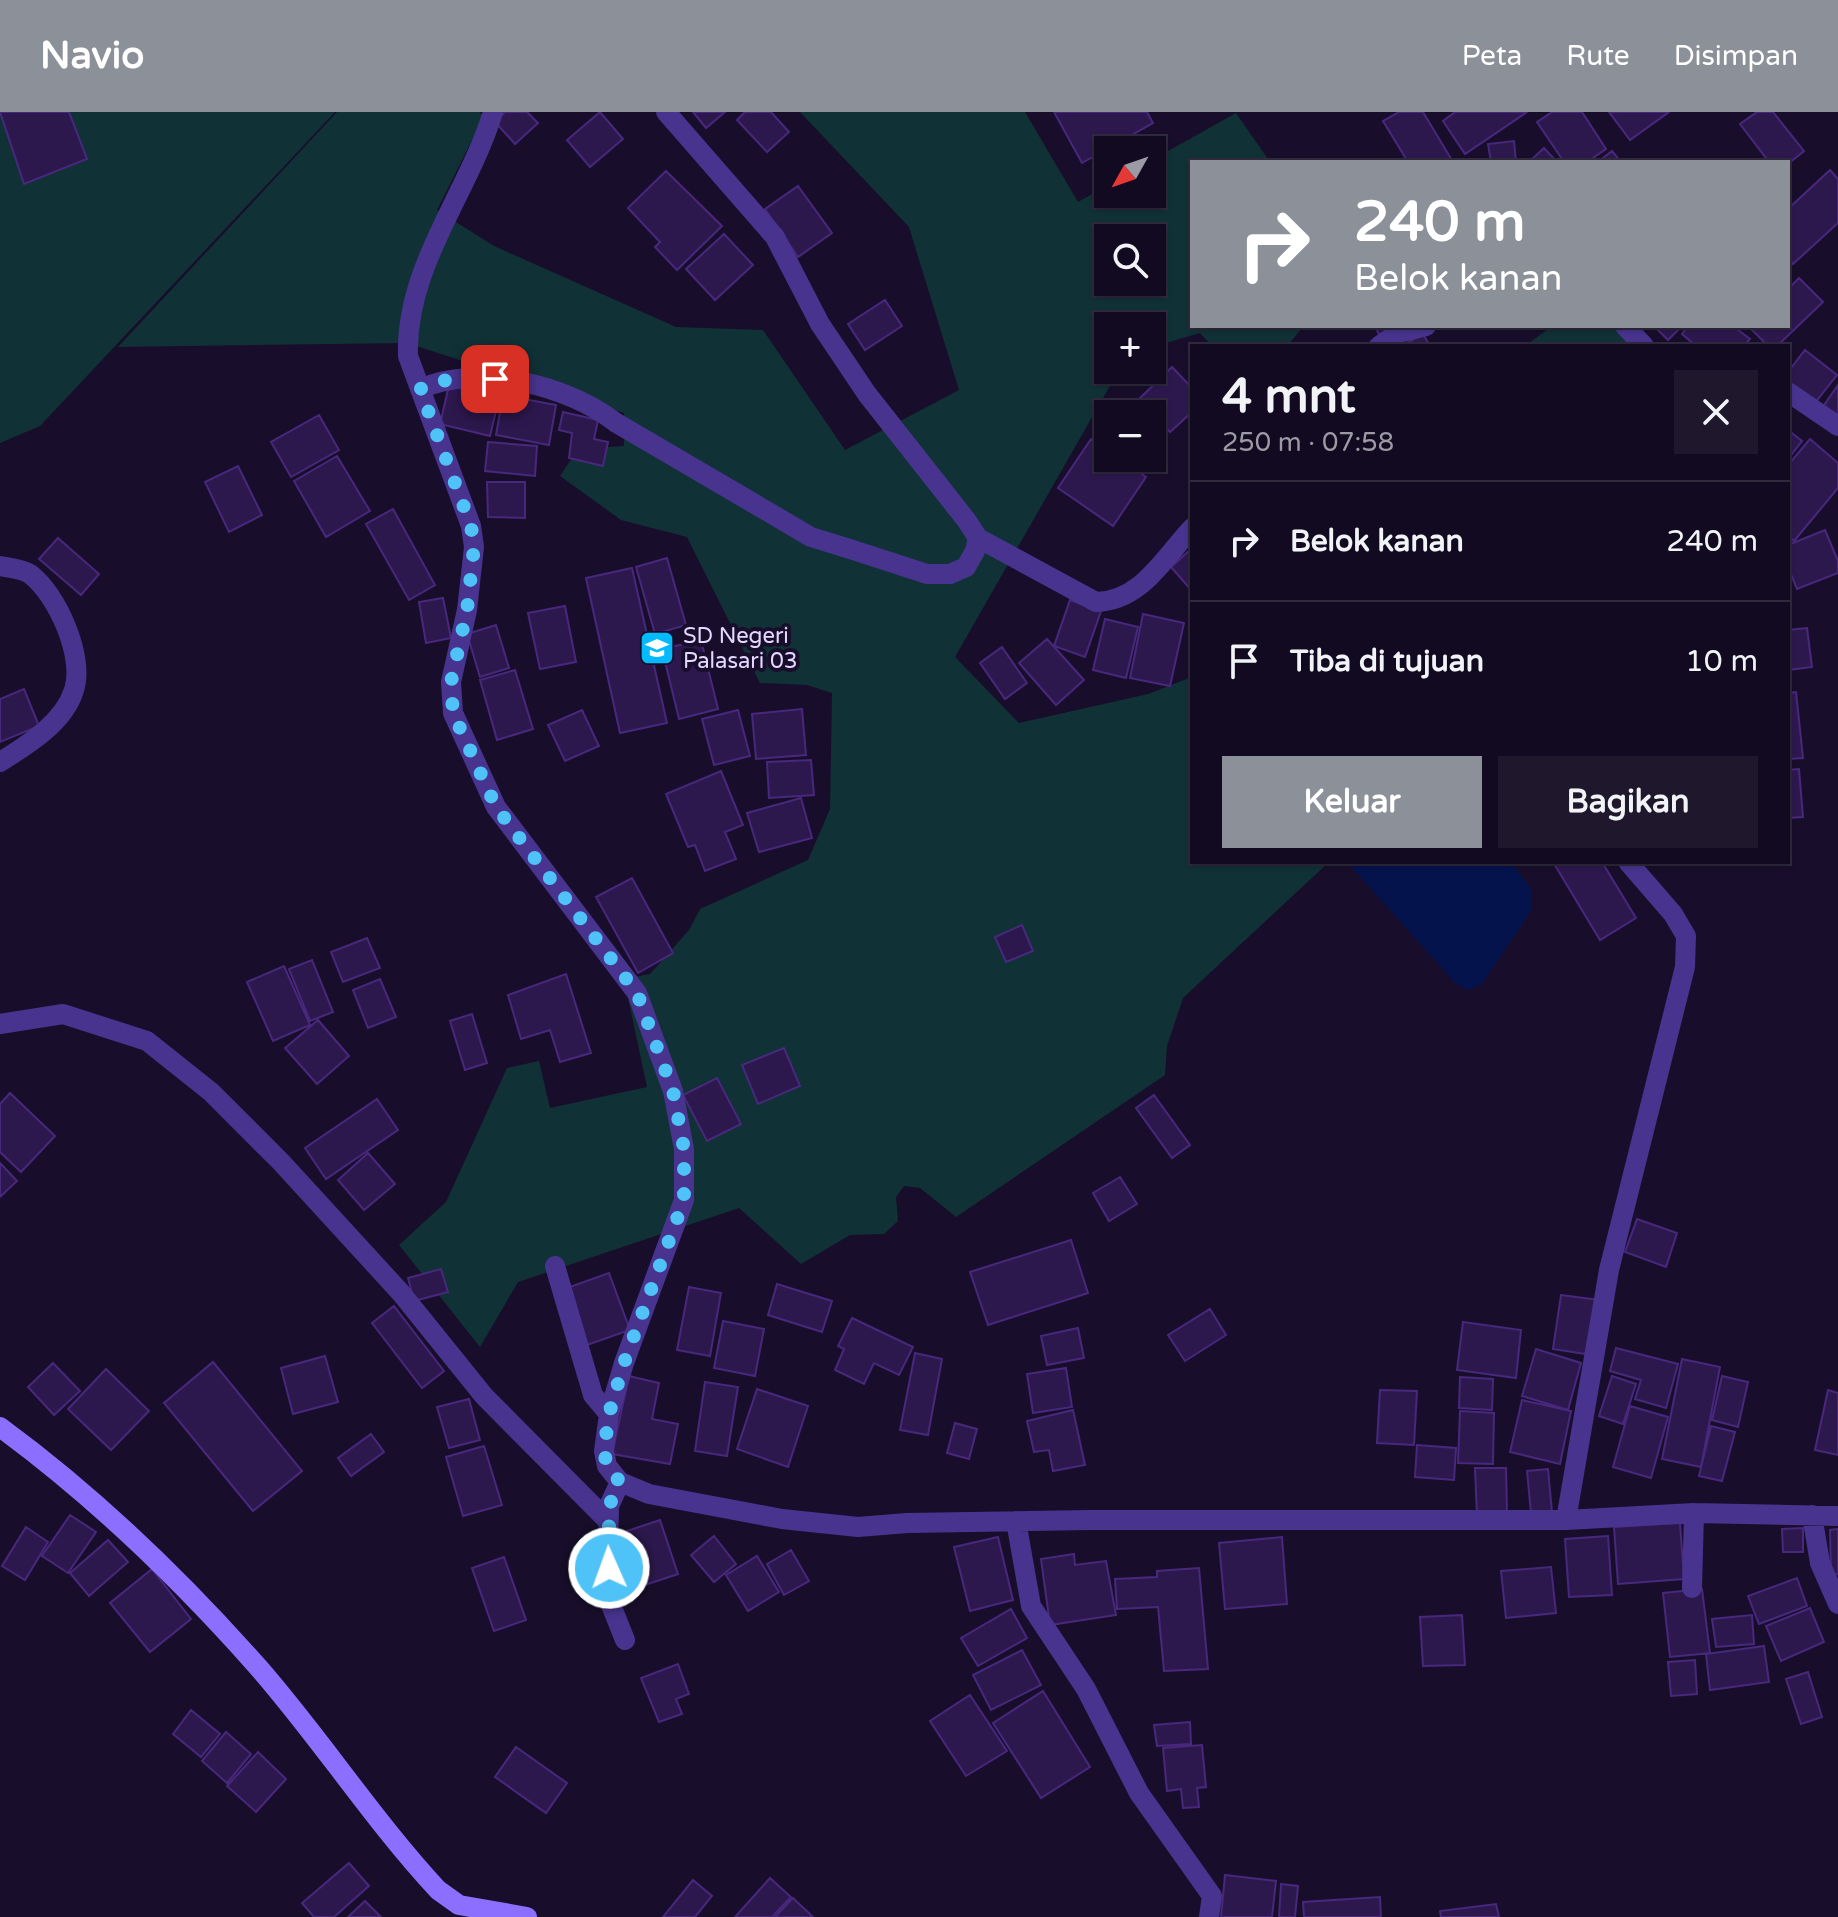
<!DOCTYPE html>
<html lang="id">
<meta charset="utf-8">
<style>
body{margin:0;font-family:"Varela Round",sans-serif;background:#1f182d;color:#f1f3f6;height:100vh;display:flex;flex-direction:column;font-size:30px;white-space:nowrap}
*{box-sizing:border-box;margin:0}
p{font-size:26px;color:#9c9aa5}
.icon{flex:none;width:44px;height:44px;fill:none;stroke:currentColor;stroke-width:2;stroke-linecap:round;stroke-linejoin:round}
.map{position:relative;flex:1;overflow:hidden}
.drawer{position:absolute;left:1190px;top:232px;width:600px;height:520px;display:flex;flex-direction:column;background:#120a20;border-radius:0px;box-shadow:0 2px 6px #0004,0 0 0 2px #312b3e}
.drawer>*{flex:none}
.top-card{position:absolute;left:1190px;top:48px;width:600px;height:168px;border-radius:0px;box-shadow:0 2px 6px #0004,0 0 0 2px #312b3e;background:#8c9099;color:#fff;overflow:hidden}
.needle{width:52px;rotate:230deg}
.controls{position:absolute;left:1094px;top:24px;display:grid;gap:16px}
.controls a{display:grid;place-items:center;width:72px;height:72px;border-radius:0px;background:#120a20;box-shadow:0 2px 6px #0004,0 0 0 2px #312b3e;font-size:40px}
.pin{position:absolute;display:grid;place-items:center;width:68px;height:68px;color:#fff;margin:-34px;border-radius:16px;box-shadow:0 4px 12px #0006}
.me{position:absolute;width:88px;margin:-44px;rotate:358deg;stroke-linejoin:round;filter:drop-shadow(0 0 6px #0008)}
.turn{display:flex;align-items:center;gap:28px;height:168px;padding:0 32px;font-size:36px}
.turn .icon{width:104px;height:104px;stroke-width:2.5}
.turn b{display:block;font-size:56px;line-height:68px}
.round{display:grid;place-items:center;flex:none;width:84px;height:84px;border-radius:0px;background:#1f182d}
.head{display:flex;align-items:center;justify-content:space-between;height:136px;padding:0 32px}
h1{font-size:48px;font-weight:700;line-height:60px}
.primary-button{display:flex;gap:16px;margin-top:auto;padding:16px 32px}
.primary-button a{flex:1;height:92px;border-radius:0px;background:#8c9099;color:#fff;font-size:32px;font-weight:700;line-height:92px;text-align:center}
.primary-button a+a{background:#1f182d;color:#f1f3f6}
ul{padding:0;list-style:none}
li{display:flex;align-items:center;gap:24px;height:120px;padding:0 32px;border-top:2px solid #312b3e}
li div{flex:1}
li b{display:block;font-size:30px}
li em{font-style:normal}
header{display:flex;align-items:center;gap:48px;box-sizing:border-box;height:112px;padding:0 40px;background:#8c9099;color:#fff}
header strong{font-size:38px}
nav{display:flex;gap:44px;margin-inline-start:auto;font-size:28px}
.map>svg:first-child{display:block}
</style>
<header>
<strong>Navio</strong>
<nav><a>Peta</a><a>Rute</a><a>Disimpan</a></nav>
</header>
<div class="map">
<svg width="1838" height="1805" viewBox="0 0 1838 1805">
<rect width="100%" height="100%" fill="#180e2b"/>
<!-- green -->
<path fill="#103136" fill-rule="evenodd" d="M0,0H335L40,314L0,331Z
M337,0H479L484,4L437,98L494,134L676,215L763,218L845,338L959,278L909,115L800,0H1025L1078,90L1108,73V82H1152V48L1236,1L1270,50H1192V214H1304L1287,234H1212L1200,221L1152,235V214H1108V258H1119L955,545L1019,611L1148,582L1192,565V750H1329L1183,886L1167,934L1165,963L956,1105L920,1076L904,1074L896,1085L898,1109L884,1122L850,1123L801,1152L739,1096L518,1170L480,1235L399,1133L446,1090L507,956L539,949L550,996L647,975L624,867L650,862L689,818L700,797L808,748L830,697L832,581L807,573L760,571L687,425L621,408L560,364L578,337L624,334V301L407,231L118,235ZM1108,126H1152V170H1108Z
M1552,214H1631L1655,234H1525Z"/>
<!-- water -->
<path fill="#05134d" d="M1347,750H1511L1531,777V799L1482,872L1468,878L1456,872Z"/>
<!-- building -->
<path fill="#2d184e" stroke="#48287d" stroke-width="2" d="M0,0H69L87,47L24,72Z
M505,0H527L538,11L515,32L495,10Z
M600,0L623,27L590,55L567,28Z
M693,0H725L706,16Z
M745,0H771L789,20L767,40L737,8Z
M1054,0H1147L1153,11L1082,51Z
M1399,0H1423L1453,50H1408L1383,9Z
M1455,0H1527L1465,42L1443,9Z
M1552,0H1582L1606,37L1587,50H1564L1537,10Z
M1609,0H1669L1630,28Z
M1757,0H1773L1804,39L1788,52L1769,50L1740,12Z
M1514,29L1516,50H1491L1488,32Z
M1544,36L1557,50H1529Z
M1612,39L1621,50H1598Z
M1830,58L1838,67V111L1793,152L1788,146V97Z
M666,59L722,114L677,158L655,135L660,130L628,96Z
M798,74L832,121L798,145L765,97Z
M724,122L753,153L715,188L686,157Z
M1799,166L1823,190L1777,234H1768L1749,215L1788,214V177Z
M885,188L902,214L865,238L848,212Z
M1375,214H1406L1380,225Z
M1654,214H1682L1668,228Z
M1688,214H1733L1750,227L1744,234H1696L1682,222Z
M1423,222L1430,234H1401Z
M1805,238L1837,263L1814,292L1788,271V260Z
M1172,255L1192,276V300L1170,320L1139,287Z
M450,269L500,282L490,324L440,312Z
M1838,273V308L1822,296Z
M503,283L556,293L549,333L496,323Z
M563,300L598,308L594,327L608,330L603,354L569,346L572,321L559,318Z
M319,303L339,338L291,365L271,330Z
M1788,318L1802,329L1788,347Z
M1091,327L1108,338V346H1119L1146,365L1113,414L1058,376Z
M1810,327L1838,351V376L1794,429L1788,424V353Z
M488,330L537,334L535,364L485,359Z
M337,344L370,399L326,425L294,369Z
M238,354L262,403L229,420L205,370Z
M487,370H525V406L488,405Z
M393,397L435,473L409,488L366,412Z
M1825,418L1838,449V461L1797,477L1788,455V433Z
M58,426L99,462L81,483L39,447Z
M1192,436V479L1171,455Z
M667,446L686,513L655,522L636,455Z
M632,456L667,611L620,621L586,466Z
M443,486L451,526L426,531L419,490Z
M1070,488L1101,499L1085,545L1054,534Z
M565,494L576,550L540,557L528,501Z
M1143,502L1184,511L1170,574L1130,566Z
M1105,507L1138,515L1126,566L1093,558Z
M496,513L509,556L480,565L467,522Z
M1807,516L1812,555L1788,558V518Z
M1047,527L1084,568L1056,593L1019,551Z
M701,528L718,597L679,607L662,537Z
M1002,535L1027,571L1005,587L980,551Z
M515,558L533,617L497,628L480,568Z
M24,577L39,614L0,630V587Z
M1796,580L1803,646L1788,647V581Z
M802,597L806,643L756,647L752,602Z
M582,598L599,634L565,649L548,613Z
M738,598L750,644L714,653L702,607Z
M811,648L814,683L769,686L767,650Z
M1799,657L1803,705L1788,706V658Z
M721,659L743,713L725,720L736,747L705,759L695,733L688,735L666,682Z
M801,686L812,726L759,740L747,701Z
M1553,750H1602L1636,806L1600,828Z
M632,766L673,841L638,861L596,785Z
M1022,813L1033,839L1006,850L995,825Z
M367,826L380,856L343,870L331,840Z
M312,848L333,900L310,909L289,857Z
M284,854L310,913L273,929L247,870Z
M566,862L591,941L560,950L550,918L521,927L508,883Z
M380,867L396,905L368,916L353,878Z
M472,902L487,951L465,958L450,909Z
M318,908L349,944L317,972L285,936Z
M784,936L800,974L758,992L742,953Z
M717,966L741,1012L707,1029L683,983Z
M10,981L55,1024L21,1060L0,1040V992Z
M1154,983L1190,1033L1172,1046L1136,996Z
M377,987L398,1018L326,1067L305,1036Z
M368,1041L395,1072L364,1098L338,1068Z
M0,1051L17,1069L0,1085Z
M1120,1065L1137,1092L1109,1109L1093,1081Z
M1637,1107L1677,1121L1666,1155L1625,1140Z
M1071,1128L1088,1181L988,1213L970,1160Z
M441,1157L448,1180L414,1189L408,1166Z
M609,1161L630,1218L584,1234L564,1177Z
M777,1172L832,1189L822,1220L768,1203Z
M689,1175L721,1181L710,1244L677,1238Z
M1561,1183L1600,1188L1592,1243L1553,1237Z
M394,1194L444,1259L422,1276L372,1211Z
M1210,1197L1226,1223L1185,1249L1168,1223Z
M852,1206L913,1235L899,1263L874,1251L864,1272L835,1258L844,1237L838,1234Z
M723,1209L764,1217L755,1264L714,1256Z
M1463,1210L1521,1218L1516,1266L1457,1258Z
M1078,1216L1084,1246L1047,1253L1041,1224Z
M1616,1236L1678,1252L1666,1296L1635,1287L1641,1268L1610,1259Z
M1536,1237L1581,1251L1568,1298L1522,1284Z
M915,1241L942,1247L928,1323L900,1318Z
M325,1244L338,1290L293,1302L281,1256Z
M1682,1247L1720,1255L1701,1355L1662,1347Z
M213,1250L302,1359L253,1399L164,1291Z
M53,1251L80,1279L54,1303L28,1275Z
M1066,1256L1072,1295L1033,1301L1027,1262Z
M106,1257L149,1299L111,1338L68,1297Z
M629,1264L659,1271L652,1307L678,1312L670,1352L612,1342Z
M1612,1264L1636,1272L1623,1312L1599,1304Z
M1722,1264L1748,1270L1738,1315L1712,1308Z
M1460,1265L1493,1267L1492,1298L1459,1296Z
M705,1270L738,1275L727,1344L695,1339Z
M757,1277L808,1294L788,1355L737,1337Z
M1380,1278L1417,1279L1414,1333L1377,1331Z
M1828,1278L1838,1281V1343L1815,1338Z
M469,1287L480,1328L449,1336L437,1295Z
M1522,1288L1571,1299L1560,1352L1510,1340Z
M1630,1294L1668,1305L1651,1366L1613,1355Z
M1073,1298L1085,1353L1053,1359L1049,1338L1034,1340L1027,1309Z
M1460,1299L1494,1301L1493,1352L1458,1351Z
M955,1311L977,1317L969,1347L947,1341Z
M1711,1314L1735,1320L1722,1369L1699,1364Z
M371,1322L384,1340L351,1364L338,1346Z
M1417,1333L1456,1336L1454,1368L1415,1365Z
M484,1334L502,1393L463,1404L446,1345Z
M1475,1356H1506L1507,1402L1477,1403Z
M1548,1357L1552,1400L1531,1401L1527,1359Z
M70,1403L96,1420L68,1461L42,1444Z
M660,1408L678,1462L627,1479L609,1425Z
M1680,1411L1684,1467L1618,1472L1614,1415Z
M26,1415L48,1430L25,1468L2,1454Z
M1803,1416V1440H1783L1782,1417Z
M1838,1417V1462L1831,1463L1830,1418Z
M714,1424L736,1452L714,1470L691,1443Z
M1608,1424L1612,1483L1569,1485L1565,1427Z
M998,1425L1013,1488L970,1499L954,1435Z
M1282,1425L1287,1492L1225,1497L1219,1431Z
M108,1428L128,1450L89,1484L70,1461Z
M791,1438L809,1469L784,1483L767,1452Z
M1074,1442L1075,1453L1106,1449L1116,1503L1050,1513L1041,1447Z
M757,1444L779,1480L748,1499L726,1463Z
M504,1445L526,1508L494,1519L472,1456Z
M1551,1455L1556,1501L1506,1506L1501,1459Z
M1199,1456L1208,1557L1164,1559L1158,1495L1117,1497L1115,1467L1157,1465V1459Z
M152,1457L191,1507L150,1540L110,1491Z
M1797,1466L1807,1494L1759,1512L1748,1484Z
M1702,1477L1710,1541L1670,1545L1663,1481Z
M1810,1496L1824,1530L1781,1549L1766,1514Z
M1011,1497L1027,1526L978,1554L961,1526Z
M1462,1503L1465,1553L1423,1554L1420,1505Z
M1752,1503L1754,1532L1716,1535L1712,1507Z
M1764,1534L1769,1570L1710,1578L1706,1542Z
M1022,1538L1041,1573L991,1598L973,1563Z
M1695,1548L1697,1582L1671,1584L1668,1550Z
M678,1552L689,1582L676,1587L682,1602L659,1610L641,1566Z
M1808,1560L1822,1605L1801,1612L1786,1567Z
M1043,1579L1090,1655L1041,1686L993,1611Z
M970,1583L1007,1639L966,1664L930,1609Z
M191,1598L220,1622L201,1645L173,1622Z
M1190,1610L1191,1632L1157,1634L1154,1613Z
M226,1620L251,1642L227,1671L202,1649Z
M1202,1633L1206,1675L1197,1676L1199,1695L1183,1696L1181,1677L1167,1679L1163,1636Z
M516,1635L567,1671L546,1701L495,1665Z
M258,1640L286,1667L256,1700L227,1674Z
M349,1751L369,1774L334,1805H314L302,1791Z
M1225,1763L1276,1769L1272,1805H1221Z
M770,1766L791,1785L772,1805H735Z
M693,1768L712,1784L695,1805H663Z
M1281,1772L1298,1774L1295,1805H1279Z
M1380,1785L1381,1805H1304L1303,1790Z
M793,1786L813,1805H775Z
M365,1789L381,1805H348Z
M1496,1792L1499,1805H1441L1440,1799Z"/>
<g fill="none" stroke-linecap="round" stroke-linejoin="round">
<!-- street -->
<path stroke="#48348f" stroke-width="20" d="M493,0C468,82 405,155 408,244L471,414L474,435L467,498L451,570L453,601L496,695L637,881L673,979L684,1037V1088L624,1251L609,1302L604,1339L607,1354L620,1370L649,1382L782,1407L858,1415L907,1411L1089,1408H1566L1694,1401L1838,1404
M1625,214L1644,234
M1379,234L1398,221L1426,214
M420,277C477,251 568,273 615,310L811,425L853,438L927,462H950L966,455L975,439L978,426L967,409L867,282L820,212L775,125L666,0
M1788,280L1838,314
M978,426L1096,490C1141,489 1163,447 1192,416
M0,454C9,456 23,457 30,462C57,482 85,545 74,578C64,611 27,633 0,650
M0,912L63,902L147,929L211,980L281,1050L401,1181L484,1284L607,1408
M555,1154L593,1283L609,1302
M620,1370L609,1394L607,1483L625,1528
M1812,1403L1820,1451L1838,1492
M1566,1408L1609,1158L1685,855L1686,824L1673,802L1628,750
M1016,1409L1031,1494L1086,1577L1139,1681L1212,1784L1209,1805
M1692,1476L1694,1401"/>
<!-- secondary -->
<path stroke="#8c6fff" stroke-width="20" d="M0,1315C94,1384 181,1468 258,1555C321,1627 373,1708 438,1778L459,1793L527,1805"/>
</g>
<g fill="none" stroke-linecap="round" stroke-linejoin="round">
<!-- route -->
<path stroke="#4fc3f7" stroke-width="14" stroke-dasharray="0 25.2" d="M495,267H449L420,277L471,414L474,435L467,498L451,570L453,601L496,695L637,881L673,979L684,1037V1088L624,1251L609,1302L604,1339L607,1354L620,1370L609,1394V1456"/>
</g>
<!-- icons -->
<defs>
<g id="school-square" transform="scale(1.8)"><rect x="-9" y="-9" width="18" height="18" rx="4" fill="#04baff" stroke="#180e2b"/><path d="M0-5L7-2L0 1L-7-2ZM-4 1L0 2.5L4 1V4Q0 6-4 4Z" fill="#fff"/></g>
</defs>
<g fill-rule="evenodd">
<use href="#school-square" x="657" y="536"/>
</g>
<g text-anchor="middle" stroke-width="8" stroke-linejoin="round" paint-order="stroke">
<!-- poi labels -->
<g font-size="22" fill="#e4d8ff" stroke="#180e2b" text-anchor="start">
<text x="683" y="531">SD Negeri<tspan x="683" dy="25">Palasari 03</tspan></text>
</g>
</g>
</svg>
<div class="controls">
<a><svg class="needle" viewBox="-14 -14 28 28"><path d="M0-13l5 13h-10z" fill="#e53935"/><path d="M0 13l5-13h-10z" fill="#9c9aa5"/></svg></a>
<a><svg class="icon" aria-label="search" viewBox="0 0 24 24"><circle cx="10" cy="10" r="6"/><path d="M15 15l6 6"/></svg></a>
<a>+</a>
<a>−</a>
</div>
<div class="pin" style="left:495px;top:267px;background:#d93025"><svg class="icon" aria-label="arrive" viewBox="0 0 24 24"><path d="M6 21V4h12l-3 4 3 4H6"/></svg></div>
<svg class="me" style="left:609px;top:1456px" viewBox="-20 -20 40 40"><circle r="17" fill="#4fc3f7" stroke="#fff" stroke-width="3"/><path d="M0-11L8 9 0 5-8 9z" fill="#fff"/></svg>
<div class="top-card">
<div class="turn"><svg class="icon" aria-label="right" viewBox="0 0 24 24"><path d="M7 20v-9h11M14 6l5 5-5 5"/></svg><div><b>240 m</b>Belok kanan</div></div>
</div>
<section class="drawer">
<div class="head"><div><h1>4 mnt</h1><p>250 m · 07:58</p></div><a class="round"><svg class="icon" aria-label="close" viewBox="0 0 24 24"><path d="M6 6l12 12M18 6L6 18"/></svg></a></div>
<ul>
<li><svg class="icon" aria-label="right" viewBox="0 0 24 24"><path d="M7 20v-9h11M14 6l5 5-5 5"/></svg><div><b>Belok kanan</b></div><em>240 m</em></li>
<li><svg class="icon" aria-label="arrive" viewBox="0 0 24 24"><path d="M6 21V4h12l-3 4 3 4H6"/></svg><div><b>Tiba di tujuan</b></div><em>10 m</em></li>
</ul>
<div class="primary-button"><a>Keluar</a><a>Bagikan</a></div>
</section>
</div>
